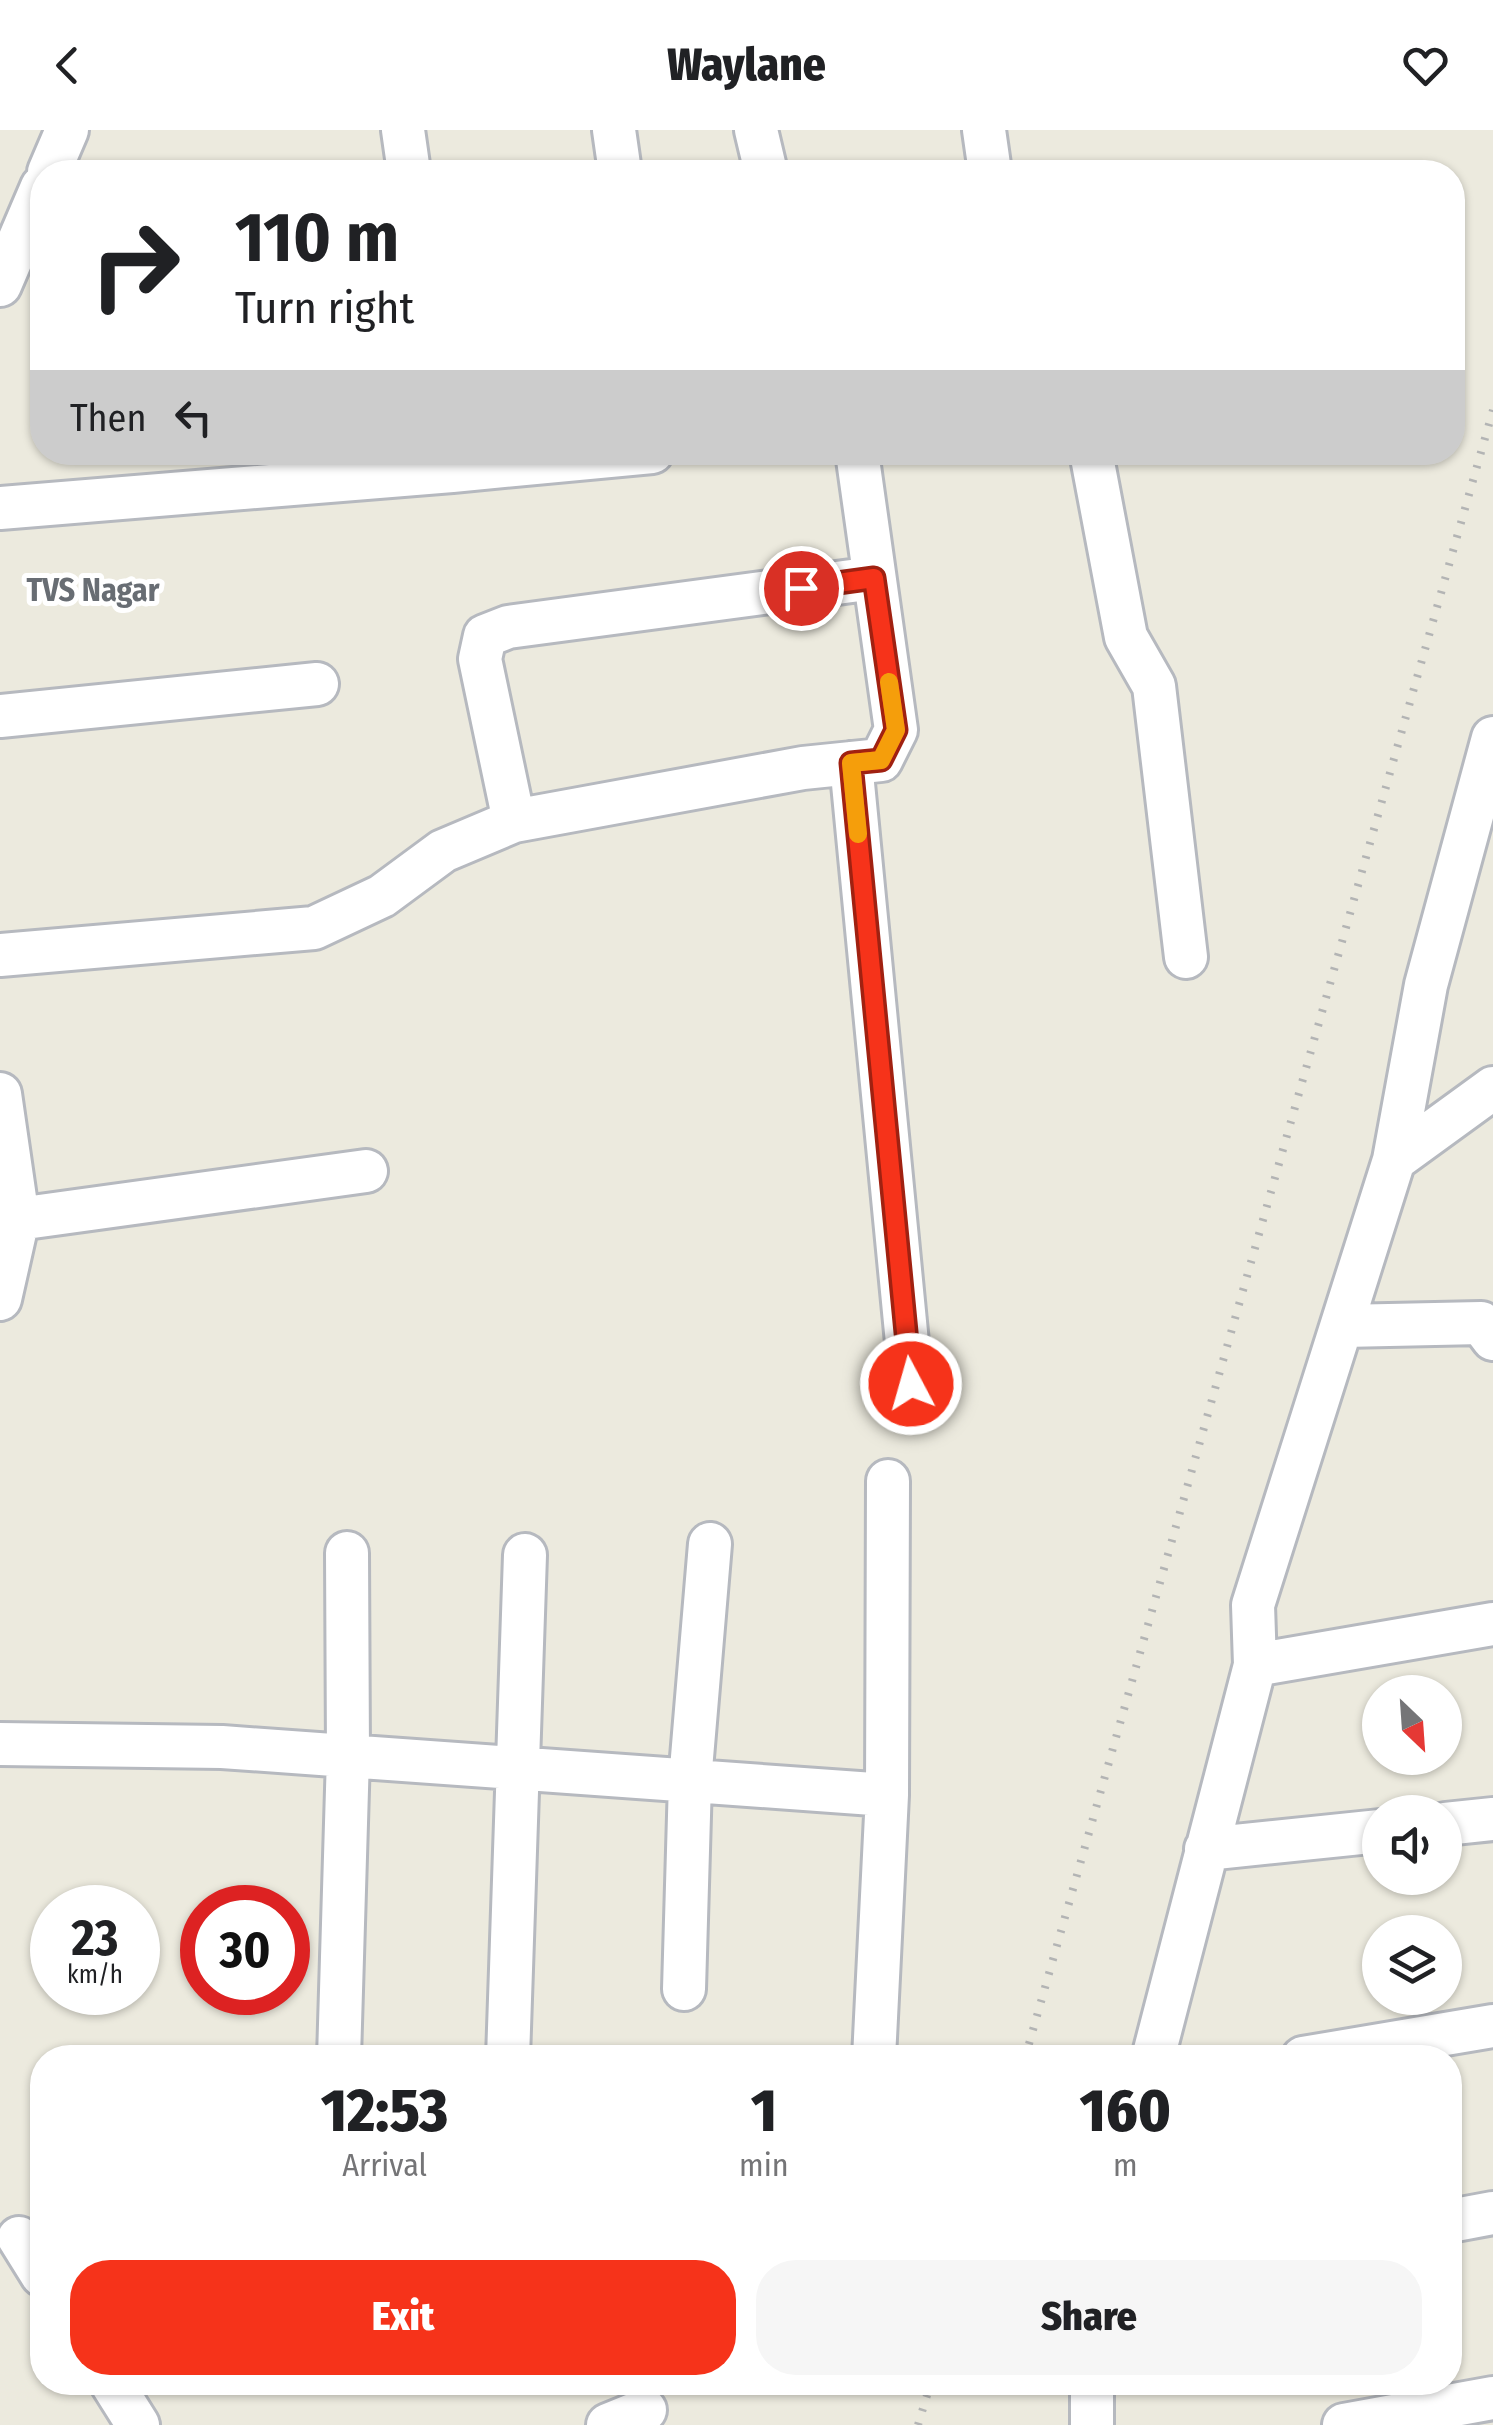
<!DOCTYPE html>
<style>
body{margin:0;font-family:"Fira Sans Condensed",sans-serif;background:#f6f6f6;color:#202124;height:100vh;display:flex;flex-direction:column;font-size:38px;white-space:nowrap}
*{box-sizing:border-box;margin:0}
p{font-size:32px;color:#757577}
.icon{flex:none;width:55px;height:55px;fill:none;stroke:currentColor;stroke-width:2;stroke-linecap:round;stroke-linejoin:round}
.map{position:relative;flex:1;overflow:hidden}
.drawer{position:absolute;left:30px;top:1915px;width:1432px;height:350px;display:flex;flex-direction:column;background:#fff;border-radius:40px;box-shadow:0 2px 8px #0004}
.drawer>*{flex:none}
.hud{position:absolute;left:30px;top:30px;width:1435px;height:305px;border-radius:40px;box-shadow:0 2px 8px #0004;background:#fff;color:#202124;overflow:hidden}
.needle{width:65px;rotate:155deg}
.controls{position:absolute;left:1362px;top:1545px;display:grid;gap:20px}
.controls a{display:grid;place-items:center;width:100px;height:100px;border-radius:50%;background:#fff;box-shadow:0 2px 8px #0004;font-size:50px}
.speed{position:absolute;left:30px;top:1755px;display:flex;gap:20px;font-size:50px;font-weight:700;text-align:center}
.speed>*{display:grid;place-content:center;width:130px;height:130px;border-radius:50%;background:#fff;box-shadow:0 2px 8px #0004;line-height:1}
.speed small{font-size:25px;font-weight:400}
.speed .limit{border:15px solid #d22;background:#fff;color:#111}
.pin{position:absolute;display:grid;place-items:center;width:85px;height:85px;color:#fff;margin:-42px;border:5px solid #fff;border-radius:50%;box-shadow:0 2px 10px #0007}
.me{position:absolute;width:110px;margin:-55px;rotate:354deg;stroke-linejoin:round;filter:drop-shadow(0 0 8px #0008)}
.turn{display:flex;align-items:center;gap:35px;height:210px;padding:0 40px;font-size:45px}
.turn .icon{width:130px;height:130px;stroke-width:2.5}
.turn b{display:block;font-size:70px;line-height:85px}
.then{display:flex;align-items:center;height:95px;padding:0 40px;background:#0003;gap:20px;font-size:38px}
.eta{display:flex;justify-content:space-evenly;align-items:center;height:170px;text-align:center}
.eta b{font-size:60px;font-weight:800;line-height:70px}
.primary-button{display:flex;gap:20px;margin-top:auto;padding:20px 40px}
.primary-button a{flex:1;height:115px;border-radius:40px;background:#f6331a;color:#fff;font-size:40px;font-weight:800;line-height:115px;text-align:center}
.primary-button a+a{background:#f6f6f6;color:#202124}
header{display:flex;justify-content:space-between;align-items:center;height:130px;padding:0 40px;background:#fff;font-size:45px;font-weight:800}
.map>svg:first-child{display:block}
</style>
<header><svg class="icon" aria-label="back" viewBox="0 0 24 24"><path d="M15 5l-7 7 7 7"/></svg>Waylane<svg class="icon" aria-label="heart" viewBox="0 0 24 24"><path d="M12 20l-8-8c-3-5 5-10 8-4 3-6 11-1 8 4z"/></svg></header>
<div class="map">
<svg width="1493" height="2295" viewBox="0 0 1493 2295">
<rect width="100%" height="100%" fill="#eceade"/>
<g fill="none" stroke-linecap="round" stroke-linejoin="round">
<!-- minor casing -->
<g stroke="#b6b9bf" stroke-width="48">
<path id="minor" d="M403,0L409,42
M614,0L620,42
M756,0L766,42
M984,0L990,42
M49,42L67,0
M0,155L42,57
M1091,322L1126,507L1154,556L1186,827
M452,341L652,322
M0,378L452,341L450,322
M0,586L317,554
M851,633L911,1254
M514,691L480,529L485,506L508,497L874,448
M0,825L314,798L382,766L443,721L514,691L803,638L881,630L896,600L857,322
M0,964L18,1089L0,1169
M1394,1030L1493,958
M18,1089L366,1041
M1343,1196L1481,1193L1493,1209
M1255,1535L1493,1494
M0,1614L222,1617L887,1665
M1445,1694L1493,1689
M1206,1719L1380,1701
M684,1859L690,1651L710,1414
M339,1928L348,1626L347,1423
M508,1928L525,1425
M874,1928L887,1665L888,1351
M1153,1928L1255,1535L1253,1475L1394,1030L1426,855L1493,608
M1303,1928L1493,1896
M1450,2091L1493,2083
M19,2108L42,2145
M111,2252L138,2295
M1092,2252V2295
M608,2295L645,2280
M1344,2295L1493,2268"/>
</g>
<!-- minor -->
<use href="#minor" stroke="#fff" stroke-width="42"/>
<!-- rail -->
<path stroke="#b3b4b4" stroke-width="8" stroke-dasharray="2.5 12" stroke-linecap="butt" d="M1025,1928L1493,280
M918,2295L931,2252"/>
</g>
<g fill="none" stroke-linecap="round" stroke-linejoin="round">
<!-- route casing -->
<g stroke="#a02111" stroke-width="25">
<path id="route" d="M801,458L874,448L896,600L881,630L851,633L911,1254"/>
</g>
<!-- route -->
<use href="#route" stroke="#f6331a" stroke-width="18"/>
<!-- slow -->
<path stroke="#f59e0b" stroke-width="18" d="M858,704L851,633L881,630L896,600L889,552"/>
</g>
<g text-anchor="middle" stroke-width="10" stroke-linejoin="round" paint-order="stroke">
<!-- neighbourhood labels -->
<g font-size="32" font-weight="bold" fill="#686d73" stroke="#fff">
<text x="93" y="471">TVS Nagar</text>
</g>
</g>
</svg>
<div class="controls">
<a><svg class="needle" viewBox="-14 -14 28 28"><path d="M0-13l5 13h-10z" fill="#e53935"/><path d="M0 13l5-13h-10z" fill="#757577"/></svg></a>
<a><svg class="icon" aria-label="sound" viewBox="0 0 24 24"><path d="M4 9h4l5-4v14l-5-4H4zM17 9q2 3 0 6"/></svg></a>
<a><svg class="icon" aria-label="layers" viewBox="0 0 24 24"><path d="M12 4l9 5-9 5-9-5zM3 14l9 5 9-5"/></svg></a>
</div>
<div class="speed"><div>23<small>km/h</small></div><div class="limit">30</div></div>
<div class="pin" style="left:801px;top:458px;background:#d93025"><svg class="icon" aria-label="arrive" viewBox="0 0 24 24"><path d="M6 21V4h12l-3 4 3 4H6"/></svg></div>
<svg class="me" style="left:911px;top:1254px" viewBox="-20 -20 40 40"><circle r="17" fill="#f6331a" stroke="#fff" stroke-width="3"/><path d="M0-11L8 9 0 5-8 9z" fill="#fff"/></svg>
<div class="hud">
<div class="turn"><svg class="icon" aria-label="right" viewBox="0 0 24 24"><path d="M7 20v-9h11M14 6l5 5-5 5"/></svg><div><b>110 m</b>Turn right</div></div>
<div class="then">Then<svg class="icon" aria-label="left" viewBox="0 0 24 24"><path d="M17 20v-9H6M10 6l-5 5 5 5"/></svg></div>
</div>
<section class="drawer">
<div class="eta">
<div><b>12:53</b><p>Arrival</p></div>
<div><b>1</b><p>min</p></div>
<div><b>160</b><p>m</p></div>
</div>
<div class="primary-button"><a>Exit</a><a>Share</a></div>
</section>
</div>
